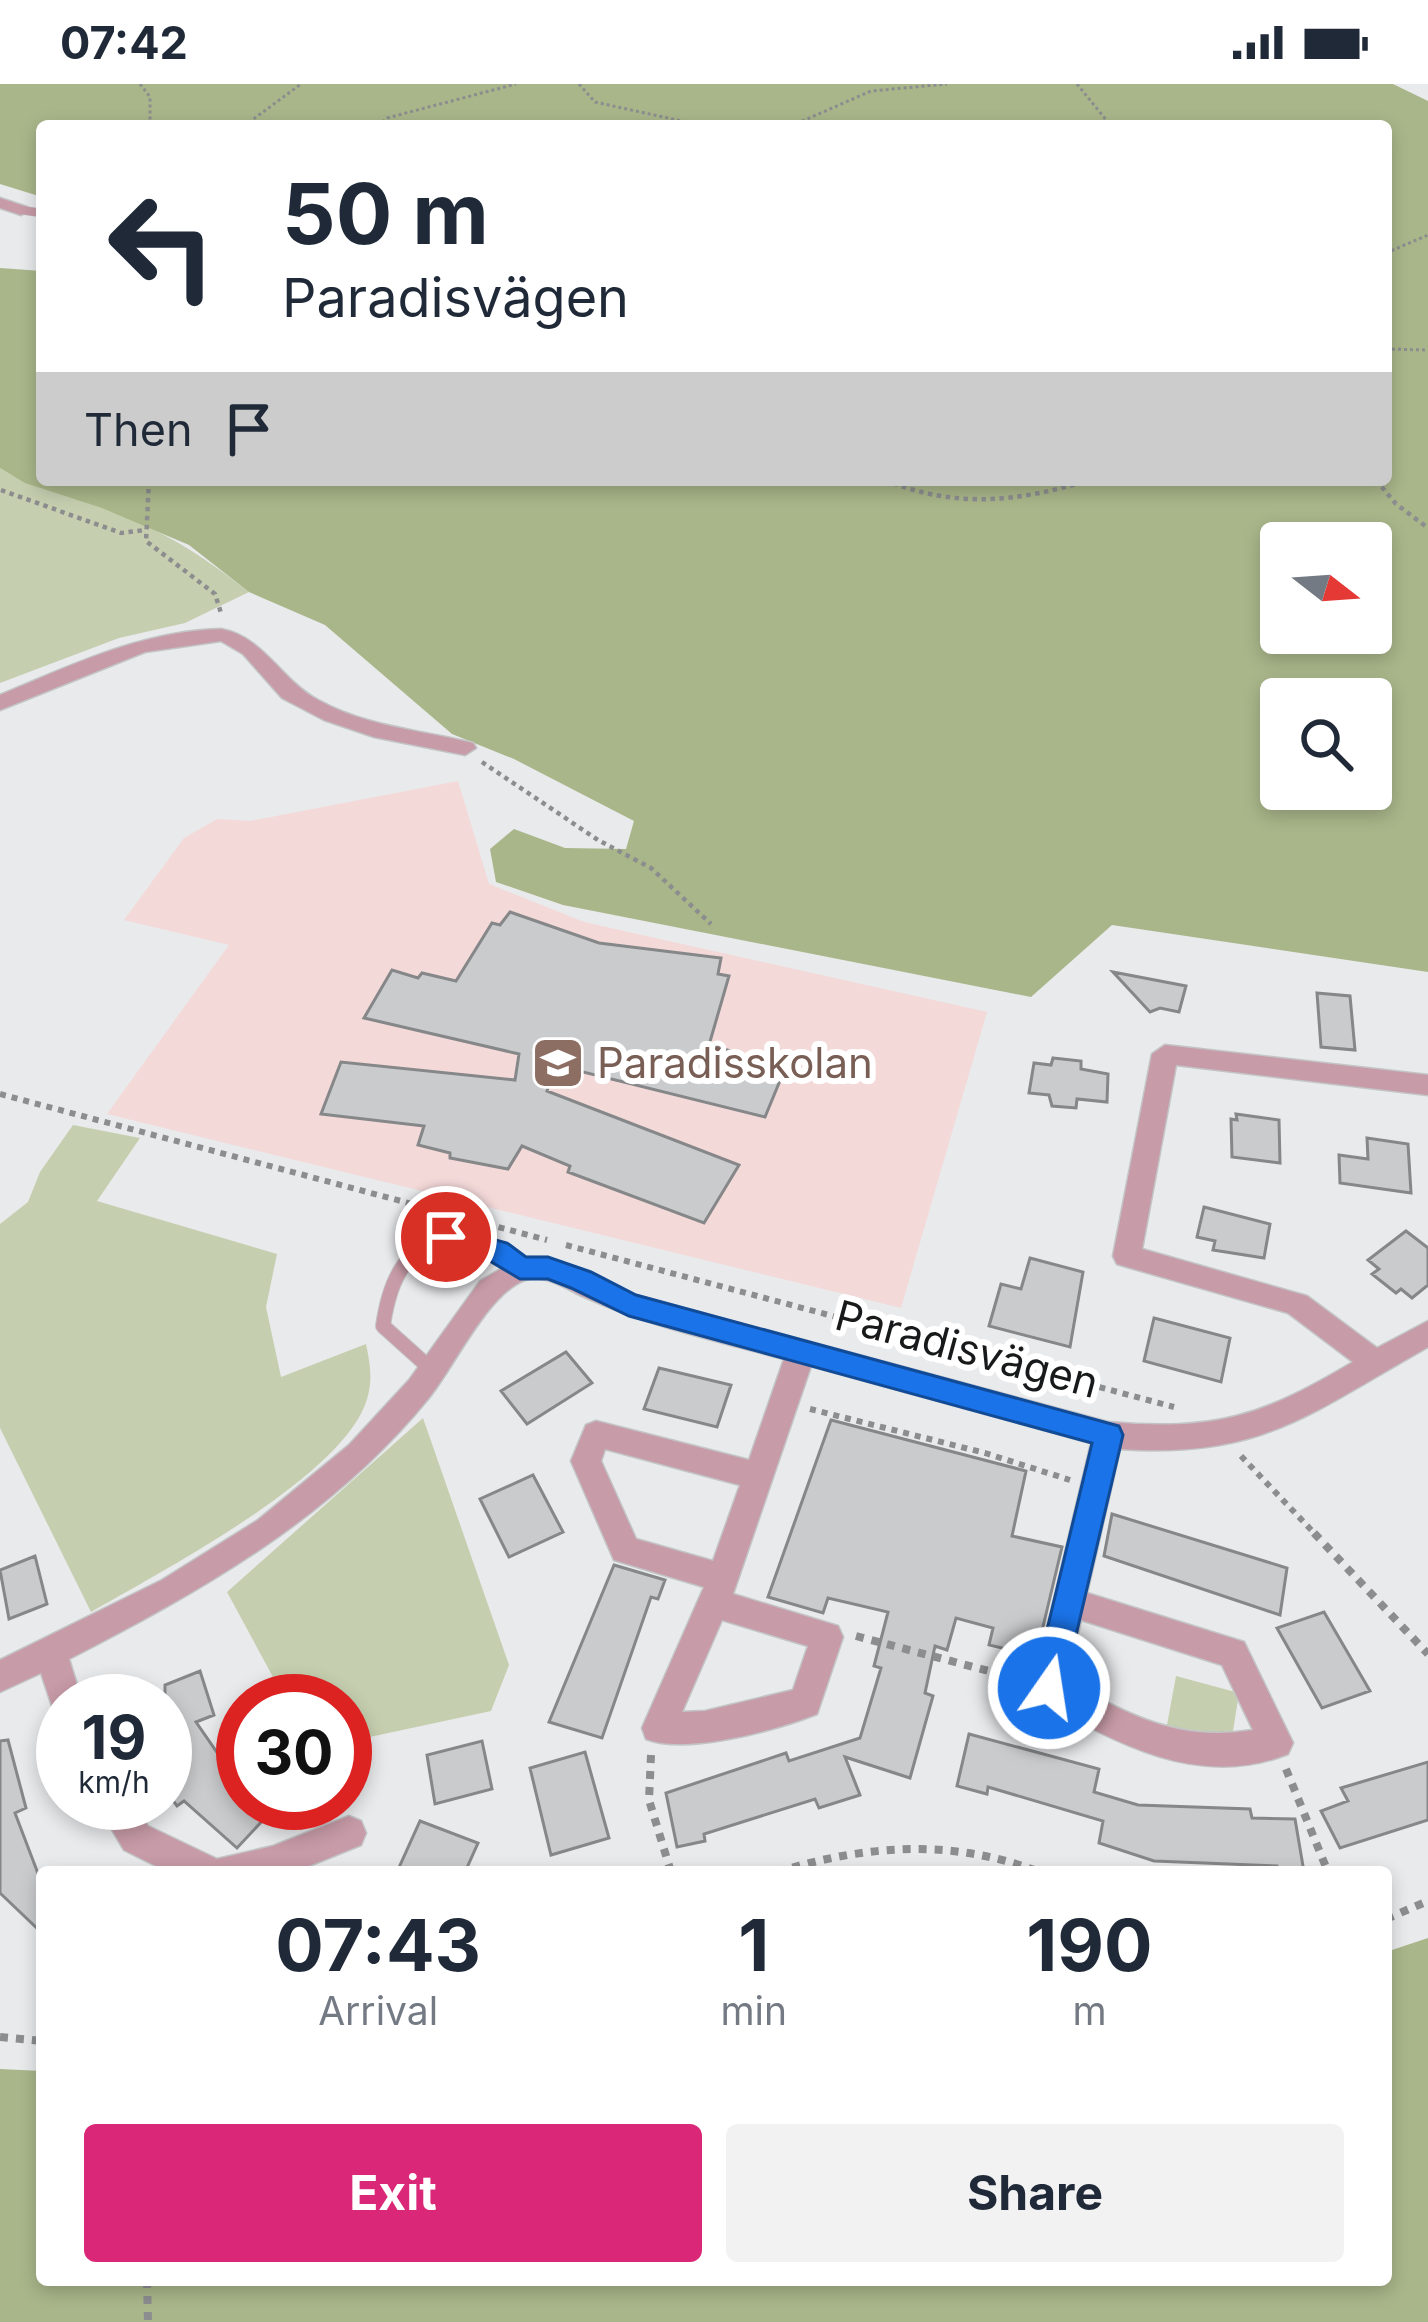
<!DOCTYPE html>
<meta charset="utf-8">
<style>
body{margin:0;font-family:Inter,sans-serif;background:#f2f2f3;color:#1f2937;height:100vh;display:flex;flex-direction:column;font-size:45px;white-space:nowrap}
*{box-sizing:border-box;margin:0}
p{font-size:39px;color:#747a83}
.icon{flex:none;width:66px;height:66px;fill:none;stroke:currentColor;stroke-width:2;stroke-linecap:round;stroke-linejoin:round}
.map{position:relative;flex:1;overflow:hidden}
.sheet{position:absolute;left:36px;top:1782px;width:1356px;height:420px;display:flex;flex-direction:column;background:#fff;border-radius:12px;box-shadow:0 6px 18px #0003}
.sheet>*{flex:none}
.guide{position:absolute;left:36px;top:36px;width:1356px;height:366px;border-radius:12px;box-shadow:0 6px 18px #0003;background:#fff;color:#1f2937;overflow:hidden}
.needle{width:78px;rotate:107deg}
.fabs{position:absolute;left:1260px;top:438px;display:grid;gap:24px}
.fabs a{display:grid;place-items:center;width:132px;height:132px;border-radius:12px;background:#fff;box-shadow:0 6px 18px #0003;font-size:60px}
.speed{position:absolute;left:36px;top:1590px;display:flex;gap:24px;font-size:60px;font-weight:700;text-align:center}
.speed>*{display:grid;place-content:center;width:156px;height:156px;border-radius:50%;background:#fff;box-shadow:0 6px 18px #0003;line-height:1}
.speed small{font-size:30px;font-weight:400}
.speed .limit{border:18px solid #d22;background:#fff;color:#111}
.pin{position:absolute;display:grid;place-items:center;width:102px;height:102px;color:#fff;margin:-51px;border:6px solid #fff;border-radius:50%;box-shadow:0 3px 12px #0007}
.me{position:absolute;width:132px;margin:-66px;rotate:13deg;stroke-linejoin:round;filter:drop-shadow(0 0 9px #0008)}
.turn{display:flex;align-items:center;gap:42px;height:252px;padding:0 48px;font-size:54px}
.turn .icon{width:156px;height:156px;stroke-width:2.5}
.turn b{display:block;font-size:84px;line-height:102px}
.then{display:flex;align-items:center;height:114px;padding:0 48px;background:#0003;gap:24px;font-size:45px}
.eta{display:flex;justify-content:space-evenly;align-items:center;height:204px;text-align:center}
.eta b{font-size:72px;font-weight:700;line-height:84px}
.action{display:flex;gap:24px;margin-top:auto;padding:24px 48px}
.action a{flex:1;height:138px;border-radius:12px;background:#db2777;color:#fff;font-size:48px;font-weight:700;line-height:138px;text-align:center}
.action a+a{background:#f2f2f3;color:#1f2937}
.status{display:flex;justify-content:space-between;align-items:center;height:84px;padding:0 60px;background:#fff;direction:ltr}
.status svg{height:33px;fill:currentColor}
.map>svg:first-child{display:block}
</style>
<div class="status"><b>07:42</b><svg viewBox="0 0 49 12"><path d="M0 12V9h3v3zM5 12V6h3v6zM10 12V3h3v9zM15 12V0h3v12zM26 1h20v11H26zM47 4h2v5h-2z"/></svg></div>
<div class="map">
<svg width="1428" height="2238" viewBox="0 0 1428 2238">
<rect width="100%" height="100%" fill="#e9eaec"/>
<!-- education -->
<path fill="#f4d9d9" d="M458,697L489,800L584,838L987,928L901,1224L107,1030L229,861L124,836L184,754L217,735L250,737Z"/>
<!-- green -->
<path fill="#c5cfaf" d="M0,384C33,405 68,411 104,424C165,448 198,468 249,508L185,539L119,554L0,599Z
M73,1041L140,1054L97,1117L277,1170L266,1223L281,1293L366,1260C370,1279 373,1296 367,1315C345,1392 160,1488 91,1528L0,1344V1140L28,1118L40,1088Z
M423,1334L509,1581L491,1627L365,1654L345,1646V1617H286L227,1508Z
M1176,1592L1239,1609L1231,1660L1167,1641Z"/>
<!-- forest -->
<path fill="#a9b68a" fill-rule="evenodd" d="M0,0H1393L1428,17V888L1112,841L1031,913L563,821L496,798L490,765L514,745L565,764L626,765L634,737L514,675L452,650L325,541L249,508L189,461L102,424L25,399L0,384V184L42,187V396H1386V42H42V113L0,100ZM1281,459H1371V549H1281ZM1281,615H1371V705H1281Z
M1428,1854V2238H0V1985L42,1987V2196H1386V1868Z"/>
<!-- building -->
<path fill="#cacbcd" stroke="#858788" stroke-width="3" d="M510,828L599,859L721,874L718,890L729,892L709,961L786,982L765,1033L555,981L547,1007L739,1081L704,1139L568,1088L570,1082L522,1062L508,1085L450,1074V1069L418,1061L424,1042L321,1030L341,978L515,996L519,970L364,934L392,886L418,894L422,889L456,897L492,839L500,841Z
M1113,888L1186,902L1179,928L1160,924L1150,928Z
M1317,909L1350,912L1355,966L1321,963Z
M1053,974L1081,977V985L1108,990L1107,1018L1077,1015L1076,1024L1052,1022L1049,1011L1029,1009L1034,979L1051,981Z
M1236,1030L1279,1036L1280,1079L1232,1073L1231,1035L1237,1036Z
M1367,1054L1408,1060L1411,1109L1340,1099L1339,1071L1368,1075Z
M1204,1123L1270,1140L1264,1174L1213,1166L1215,1157L1197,1153Z
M1406,1147L1428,1164V1201L1412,1214L1401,1205L1396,1209L1372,1190L1379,1185L1368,1176Z
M1030,1174L1083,1188L1070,1263L989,1242L1001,1200L1021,1205Z
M1154,1234L1230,1254L1221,1298L1144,1277Z
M566,1268L592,1299L527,1340L501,1307Z
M659,1284L731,1301L717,1343L644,1325Z
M831,1336L1026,1387L1012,1452L1062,1463L1036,1572L989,1561L993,1544L956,1534L947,1566L935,1562L925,1609L933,1612L910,1694L845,1673L860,1711L819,1724L815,1715L704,1750L705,1757L677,1763L666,1709L786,1669L789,1677L860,1654L881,1584L874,1582L888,1528L828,1514L823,1529L768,1513Z
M533,1391L563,1448L509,1473L480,1415Z
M1112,1430L1287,1484L1280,1531L1104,1472Z
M35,1472L47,1520L9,1535L0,1486Z
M614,1481L665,1496L658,1515L651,1513L602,1654L549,1638Z
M1324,1528L1370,1607L1322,1624L1277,1544Z
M200,1587L214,1631L196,1638L232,1690L243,1678V1719H279L237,1764L184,1717L177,1722L165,1705V1601Z
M969,1650L1099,1685L1094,1708L1138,1721L1250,1725L1252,1734L1295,1735L1304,1788H1278L1277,1782L1154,1777L1099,1759L1103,1737L988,1703L987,1710L957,1702Z
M8,1656L26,1724L15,1729L42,1800V1849L0,1809V1657Z
M482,1657L492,1705L435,1720L427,1671Z
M585,1668L609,1754L551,1771L530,1684Z
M1428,1678V1736L1340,1764L1321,1727L1348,1717L1341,1704Z
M420,1737L478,1759L465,1788H397Z"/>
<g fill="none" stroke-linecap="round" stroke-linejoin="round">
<!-- lane-far1 casing -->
<g stroke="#c3c4c6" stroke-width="9">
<path id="lane-far1" d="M21,126L42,129"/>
</g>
<!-- lane casing -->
<g stroke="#c3c4c6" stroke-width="16">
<path id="lane" d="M432,1286L383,1242C396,1150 446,1139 521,1184"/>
</g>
<!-- street casing -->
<g stroke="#c3c4c6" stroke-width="3">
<path id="street" d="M0,114L27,123L29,126L21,131L0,124Z
M221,545C264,553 281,596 318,616C367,643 420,646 473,659L476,664L465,671L374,653L324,636L282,614L243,570L221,557L145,568L0,626V611C72,581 142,547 221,545Z
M1165,961L1428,991V1011L1176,981L1142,1165L1307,1212L1377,1264L1428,1237V1263C1312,1328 1262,1375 1120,1365L1087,1509L1244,1558L1293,1659L1288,1670C1198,1706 1114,1658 1038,1615L1033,1604L1091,1359L811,1282L733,1510L838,1542L843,1553L817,1630C776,1646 687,1671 646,1655L642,1644L704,1503L614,1476L571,1377L586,1341L596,1337L749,1376L784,1275C717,1257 648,1242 584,1213C567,1205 544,1189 525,1196C487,1210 454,1284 428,1315C331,1434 203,1506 69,1575L82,1617H63V1631L54,1628L41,1589L0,1608V1576L162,1496L258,1436L349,1361L409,1296L480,1197L521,1173H548L635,1211L1108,1338C1215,1347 1261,1333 1353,1278L1288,1229L1127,1183L1117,1180L1113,1172L1152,970ZM605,1365L740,1401L713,1477L636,1455L601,1377ZM722,1536L808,1562L793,1606L705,1627L682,1628ZM1081,1536L1222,1581L1253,1646C1178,1658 1131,1632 1067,1597Z
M96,1719H133L148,1742L217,1775L273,1762L349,1732L361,1737L366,1749L361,1761L294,1788H168L124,1766Z"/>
</g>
<!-- path-far3 -->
<path stroke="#8c8d8e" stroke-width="3" stroke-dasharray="3 3" stroke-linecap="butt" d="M140,0L150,13V42
M579,0L595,18L704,42
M1077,0L1111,42
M244,42L301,0
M378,42L387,34L516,0
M791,42L871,7L947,0
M1386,169L1428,151
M1386,265L1428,266"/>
<!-- path-far2 -->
<path stroke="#8c8d8e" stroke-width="4.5" stroke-dasharray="4.5 4.5" stroke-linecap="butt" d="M149,396L146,457L215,510L221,529
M885,396C956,425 1018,418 1090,396
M1376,396L1396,420L1428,444
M1,406L121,449L145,446
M482,678L598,756L651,784L711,840"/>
<!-- path-far1 -->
<path stroke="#8c8d8e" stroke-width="6" stroke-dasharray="6 6" stroke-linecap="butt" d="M0,1010L547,1156
M566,1161L1174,1323
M810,1325L985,1369L1070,1396
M1241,1372L1317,1452"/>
<!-- path -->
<path stroke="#8c8d8e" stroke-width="8" stroke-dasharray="8 8" stroke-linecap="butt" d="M1314,1449L1428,1570
M856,1552L1023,1596
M651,1671L649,1716L671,1788
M1286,1685L1328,1788
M777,1788C866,1761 951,1754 1039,1788
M1386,1835L1428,1817
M0,1953L42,1957
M147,2196L148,2238"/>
<!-- lane-far1 -->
<use href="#lane-far1" stroke="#c79ba7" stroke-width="8"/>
<!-- lane -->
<use href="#lane" stroke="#c79ba7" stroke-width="14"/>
<!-- street -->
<use href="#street" fill="#c79ba7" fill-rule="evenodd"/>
</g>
<!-- route -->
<path fill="#1a73e8" stroke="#114b97" stroke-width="3" d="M446,1142L507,1159L526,1173H548L591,1188L636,1211L1119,1342L1123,1351L1061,1615L1049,1619L1037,1615L1033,1604L1092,1359L629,1232L571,1204L548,1195H520L488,1176L437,1161L433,1153L437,1145Z"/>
<!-- icons -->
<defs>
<g id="school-square" transform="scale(2.7)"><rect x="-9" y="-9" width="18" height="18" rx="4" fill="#8d6e63" stroke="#fff"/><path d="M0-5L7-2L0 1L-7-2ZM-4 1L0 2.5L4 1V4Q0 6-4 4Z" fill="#fff"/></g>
</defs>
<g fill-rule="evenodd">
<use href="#school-square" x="558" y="979"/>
</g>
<g text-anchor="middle" stroke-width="12" stroke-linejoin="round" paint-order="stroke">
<!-- education labels -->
<g font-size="42" fill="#785e54" stroke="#fff" text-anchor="start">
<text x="597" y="994">Paradisskolan</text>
</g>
<!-- street labels -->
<g font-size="42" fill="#18191a" stroke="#fff">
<text transform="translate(967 1265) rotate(15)" y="15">Paradisvägen</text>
</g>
</g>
</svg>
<div class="fabs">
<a><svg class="needle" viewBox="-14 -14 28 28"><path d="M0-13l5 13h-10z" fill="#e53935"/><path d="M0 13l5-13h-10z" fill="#747a83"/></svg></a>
<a><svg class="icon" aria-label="search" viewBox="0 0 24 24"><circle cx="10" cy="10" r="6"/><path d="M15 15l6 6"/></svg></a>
</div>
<div class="speed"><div>19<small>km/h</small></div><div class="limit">30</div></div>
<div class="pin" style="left:446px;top:1153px;background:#d93025"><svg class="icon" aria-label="arrive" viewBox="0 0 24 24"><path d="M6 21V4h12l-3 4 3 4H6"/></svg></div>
<svg class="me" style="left:1049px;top:1604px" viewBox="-20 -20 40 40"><circle r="17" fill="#1a73e8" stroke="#fff" stroke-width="3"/><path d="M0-11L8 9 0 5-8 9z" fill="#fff"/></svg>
<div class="guide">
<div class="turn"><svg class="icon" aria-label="left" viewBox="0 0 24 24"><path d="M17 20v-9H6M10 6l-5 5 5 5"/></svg><div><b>50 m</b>Paradisvägen</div></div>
<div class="then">Then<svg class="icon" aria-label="arrive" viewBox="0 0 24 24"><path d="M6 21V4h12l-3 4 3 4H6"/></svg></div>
</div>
<section class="sheet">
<div class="eta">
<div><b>07:43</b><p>Arrival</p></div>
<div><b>1</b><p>min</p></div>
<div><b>190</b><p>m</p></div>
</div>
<div class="action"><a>Exit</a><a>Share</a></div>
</section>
</div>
